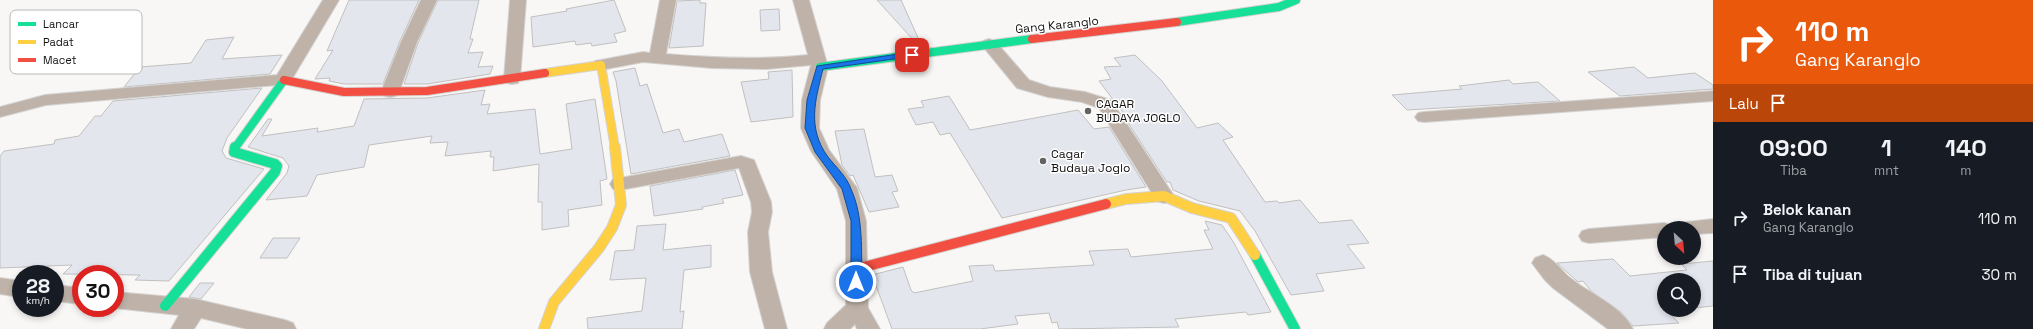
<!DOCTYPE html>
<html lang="id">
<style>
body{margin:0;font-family:"Space Grotesk",sans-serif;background:#242831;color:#f1f3f6;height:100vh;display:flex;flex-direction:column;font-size:15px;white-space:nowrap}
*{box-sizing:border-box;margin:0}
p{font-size:13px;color:#9ea1a6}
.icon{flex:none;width:22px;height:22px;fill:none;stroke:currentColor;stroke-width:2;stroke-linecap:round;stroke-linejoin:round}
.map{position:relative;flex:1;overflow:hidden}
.sheet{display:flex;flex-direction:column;background:#171b24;width:320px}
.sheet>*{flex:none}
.guide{background:#ea580c;color:#fff;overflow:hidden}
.needle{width:26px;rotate:154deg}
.controls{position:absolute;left:1657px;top:221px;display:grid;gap:8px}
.controls a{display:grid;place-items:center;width:44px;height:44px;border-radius:50%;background:#171b24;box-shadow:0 2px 6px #0003;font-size:20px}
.speed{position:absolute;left:12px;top:265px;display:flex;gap:8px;font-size:20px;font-weight:700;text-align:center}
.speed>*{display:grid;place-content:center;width:52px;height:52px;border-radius:50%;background:#171b24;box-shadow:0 2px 6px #0003;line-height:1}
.speed small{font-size:10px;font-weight:400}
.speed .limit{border:6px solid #d22;background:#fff;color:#111}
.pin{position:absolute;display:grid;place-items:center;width:34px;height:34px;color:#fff;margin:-17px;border-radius:8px;box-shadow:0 2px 6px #0006}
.me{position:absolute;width:44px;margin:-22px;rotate:0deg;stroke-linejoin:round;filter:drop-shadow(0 0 3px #0008)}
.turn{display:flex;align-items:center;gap:14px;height:84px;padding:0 16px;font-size:18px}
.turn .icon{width:52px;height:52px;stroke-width:2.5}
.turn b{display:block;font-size:28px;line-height:34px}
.then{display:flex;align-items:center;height:38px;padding:0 16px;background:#0003;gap:8px;font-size:15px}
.eta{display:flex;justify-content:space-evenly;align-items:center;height:68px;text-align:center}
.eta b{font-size:24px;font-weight:800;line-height:28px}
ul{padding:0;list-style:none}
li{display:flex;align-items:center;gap:12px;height:56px;padding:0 16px}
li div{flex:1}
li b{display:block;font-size:15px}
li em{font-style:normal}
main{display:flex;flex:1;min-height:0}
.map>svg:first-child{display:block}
</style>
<main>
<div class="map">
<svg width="1713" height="329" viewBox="0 0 1713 329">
<rect width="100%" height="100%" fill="#f9f7f5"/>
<!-- building -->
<path fill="#e4e6ee" stroke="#c0c0c0" d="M349,0H419L400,41L383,84H344L329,81L330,78L315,79L333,50L327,51Z
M438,0H479L470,39H473L468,53L483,52L478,67L493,66L490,74L427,84H404L418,43Z
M614,0L626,31L614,34L617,42L592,46L591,43L576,45L575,41L533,47L531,17L567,11L566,9Z
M700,0V3H706L703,46L669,48L677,1Z
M877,0H901L920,42L917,44Z
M779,9L780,30L761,31L760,10Z
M234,37L222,59L282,55L270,74L124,87L140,67L191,63L206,40Z
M1135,55L1162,81L1197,128L1218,123L1233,137L1223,140L1265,202L1277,201L1279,203L1300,200L1319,223L1352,220L1369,243L1347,245L1365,268L1316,274L1324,291L1291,295L1255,231L1240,211L1199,201L1173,190L1170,182H1167L1128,123H1131L1099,81L1111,79L1104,67L1121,66L1114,58Z
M1634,67L1648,78L1695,73L1713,85V89L1620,96L1588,72Z
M635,68L640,86L647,84L663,133L679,129L684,142L722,134L730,156L631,174L616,81L613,72Z
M792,70L793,117L751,122L741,82L769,79L768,72Z
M1509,80L1513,84L1538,82L1560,101L1407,110L1392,95L1462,89L1459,86Z
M262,88L227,138L222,151L226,158L264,169L169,281L135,280L140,275L63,274L72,265L0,268V156L4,151L54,144L55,140L79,136L95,116H101L113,101Z
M485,90L481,105L490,104L487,114L535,109L540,154L572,149L566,104L595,99L607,179L600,181L602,205L568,210L569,226L542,230V202H538L539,164L493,171L494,157H490L491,151L445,156L448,142L430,143L432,136L369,145L364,167L317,175L307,196L266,200L287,173L289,166L283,158L248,147L268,119H272L262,136L318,128L317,132L354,126L364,99L427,98Z
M949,96L970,130L1078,110L1094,129L1109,127L1146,187L1126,190L1002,218L950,133L940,135L933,122L916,125L908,109L924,107L921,101Z
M864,129L875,177L892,175L898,191L892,192L899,207L869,212L853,175L850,176L842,165L835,131Z
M735,170L743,195L722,199L724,203L702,207L703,209L654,216L650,186Z
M1205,221L1222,225L1234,243L1271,312L1248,315L1246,312L1175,319L1179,327L1059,329L1057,322L1052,323L1049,313L1015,316L1018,324L980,329H892L872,275L903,267L911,290L914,293L973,281L969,266L993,265L995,271L1094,265L1089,251L1128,249L1131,257L1213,249L1204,230H1209Z
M666,224L663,250L711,245V267L684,270L680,312L684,311L682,329H588L587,318L642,311L646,278L610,280L615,251L634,250L637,226Z
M273,238H300L287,258H260Z
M1613,259L1630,276L1687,270L1681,264L1713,261V306L1694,308V280H1664V310H1673L1667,311L1679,323L1633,326L1621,312L1591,291L1583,281L1578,282L1557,263Z
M200,283H214L201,299L189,297Z"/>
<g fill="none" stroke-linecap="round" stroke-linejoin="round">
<!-- street casing -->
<g stroke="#d4d3d2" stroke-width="2">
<path id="street" d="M323,0H339L289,84L46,105L0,117V107L45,95L277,75Z
M421,0H437L417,42L399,92L396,96L390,97L384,96L381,92L401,42Z
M510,0H526L520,79L518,83L512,84L506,83L504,79Z
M660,0H676L666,54C714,58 760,60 808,55L793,0H809L828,67L820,100L819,128L829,150L857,188L866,221L868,308L880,329H857L855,324L850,329H824L827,323L846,305V221L837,189L811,151L801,128L802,100L811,65L767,69L712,68L643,62L601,70L595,69L593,65L595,61L601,60L643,52L650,53Z
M989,39L995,41L1029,80L1050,87L1085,92L1111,100L1174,196L1171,201L1164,203L1157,201L1099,108L1082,102L1048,97L1017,88L981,44L983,41Z
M1713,91V101L1424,122L1418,121L1415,117L1418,113L1424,112Z
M741,156L754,160L771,202L772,212L768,232L772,272L787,329H765L750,272L748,232L752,212L751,202L739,168L620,190L613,189L610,184L613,179L620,178Z
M1713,219V233L1694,234V228H1675L1678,223Z
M1664,223L1671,225L1673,228H1664V237L1589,243L1582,241L1579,236L1582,231L1589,229Z
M1543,255C1554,259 1560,269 1569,277C1589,294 1620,304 1633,329H1608L1553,288L1544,279L1532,263L1535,258Z
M0,278L21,281V297L0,294Z
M55,285L81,288V304L55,301Z
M115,292L195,299L285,320L293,323L296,329H247L201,318L194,329H171L179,315L114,308Z"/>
</g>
<!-- fast-far1 casing -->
<g stroke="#d4d3d2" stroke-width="10">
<path id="fast-far1" d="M1177,22L1279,7L1296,0
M820,67L1032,39
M235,148L284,80"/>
</g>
<!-- fast casing -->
<g stroke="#d4d3d2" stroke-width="12">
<path id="fast" d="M1255,255L1295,329
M165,306L275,172L277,166L275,164L234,152L235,147"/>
</g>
<!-- slow-far1 casing -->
<g stroke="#d4d3d2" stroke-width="10">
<path id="slow-far1" d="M545,73L601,65L615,148"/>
</g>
<!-- slow casing -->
<g stroke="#d4d3d2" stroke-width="12">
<path id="slow" d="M1106,204L1126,199L1164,196L1192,208L1231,218L1255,255
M544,329L554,302L599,248L612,228L621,205L615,147"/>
</g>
<!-- jam-far1 casing -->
<g stroke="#d4d3d2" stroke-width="10">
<path id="jam-far1" d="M1032,39L1177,22
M284,80L344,92L427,91L545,73"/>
</g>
<!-- jam casing -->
<g stroke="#d4d3d2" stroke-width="12">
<path id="jam" d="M856,269L1106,204"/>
</g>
<!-- street -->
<use href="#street" fill="#bfb3a9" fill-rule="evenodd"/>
<!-- fast-far1 -->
<use href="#fast-far1" stroke="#16e098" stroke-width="8"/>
<!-- fast -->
<use href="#fast" stroke="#16e098" stroke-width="10"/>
<!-- slow-far1 -->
<use href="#slow-far1" stroke="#ffcf43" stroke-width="8"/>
<!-- slow -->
<use href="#slow" stroke="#ffcf43" stroke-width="10"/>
<!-- jam-far1 -->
<use href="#jam-far1" stroke="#f24e42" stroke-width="8"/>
<!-- jam -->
<use href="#jam" stroke="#f24e42" stroke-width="10"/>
</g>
<!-- route -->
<path fill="#1a73e8" stroke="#114b97" d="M912,52L915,53V56L823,69C815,101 807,128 828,157C836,167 847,177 851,189C864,218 861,251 862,282L856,286L851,282V221L842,189L815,152L805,128L807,100L817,66Z"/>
<!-- markers -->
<g fill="#646361" stroke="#fff" stroke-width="1.5">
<circle cx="1088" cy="111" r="4"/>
<circle cx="1043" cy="161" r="4"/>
</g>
<g text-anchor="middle" stroke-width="3" stroke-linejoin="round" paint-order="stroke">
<!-- street labels -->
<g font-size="12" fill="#141312" stroke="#fff">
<text transform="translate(1057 25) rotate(-6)" y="4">Gang Karanglo</text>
</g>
<!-- poi labels -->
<g font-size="12" fill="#141312" stroke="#fff" text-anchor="start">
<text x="1096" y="108">CAGAR<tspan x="1096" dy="14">BUDAYA JOGLO</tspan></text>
<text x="1051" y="158">Cagar<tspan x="1051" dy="14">Budaya Joglo</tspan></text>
</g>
</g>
<!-- legend -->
<rect x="10" y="10" width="132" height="64" rx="6" fill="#fff" stroke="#b8b8b8" stroke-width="1"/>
<rect x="18" y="22" width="18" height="4" fill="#16e098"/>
<rect x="18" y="40" width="18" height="4" fill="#ffcf43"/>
<rect x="18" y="58" width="18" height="4" fill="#f24e42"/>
<g font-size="11" fill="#141312">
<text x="43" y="28">Lancar</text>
<text x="43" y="46">Padat</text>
<text x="43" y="64">Macet</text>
</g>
</svg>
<div class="controls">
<a><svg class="needle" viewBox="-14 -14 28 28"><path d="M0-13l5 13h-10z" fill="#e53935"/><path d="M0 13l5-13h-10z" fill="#9ea1a6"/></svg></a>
<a><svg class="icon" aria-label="search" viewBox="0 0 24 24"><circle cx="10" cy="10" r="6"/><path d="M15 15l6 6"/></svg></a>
</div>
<div class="speed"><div>28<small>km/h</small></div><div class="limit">30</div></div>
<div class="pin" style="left:912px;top:55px;background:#d93025"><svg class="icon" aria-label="arrive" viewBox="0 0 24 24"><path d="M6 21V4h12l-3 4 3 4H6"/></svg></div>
<svg class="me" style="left:856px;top:282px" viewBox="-20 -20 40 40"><circle r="17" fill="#1a73e8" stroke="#fff" stroke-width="3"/><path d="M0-11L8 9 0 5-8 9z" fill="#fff"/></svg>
</div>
<section class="sheet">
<div class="guide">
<div class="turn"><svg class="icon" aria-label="right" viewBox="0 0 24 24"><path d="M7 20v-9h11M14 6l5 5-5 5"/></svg><div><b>110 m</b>Gang Karanglo</div></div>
<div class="then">Lalu<svg class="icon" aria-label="arrive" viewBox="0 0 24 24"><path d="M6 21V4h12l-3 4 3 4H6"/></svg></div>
</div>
<div class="eta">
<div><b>09:00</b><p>Tiba</p></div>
<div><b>1</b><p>mnt</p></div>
<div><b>140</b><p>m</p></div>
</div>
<ul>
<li><svg class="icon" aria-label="right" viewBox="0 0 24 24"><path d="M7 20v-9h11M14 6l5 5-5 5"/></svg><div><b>Belok kanan</b><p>Gang Karanglo</p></div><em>110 m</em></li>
<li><svg class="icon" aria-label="arrive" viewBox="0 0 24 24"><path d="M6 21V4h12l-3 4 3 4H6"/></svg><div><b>Tiba di tujuan</b></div><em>30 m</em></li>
</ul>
</section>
</main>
